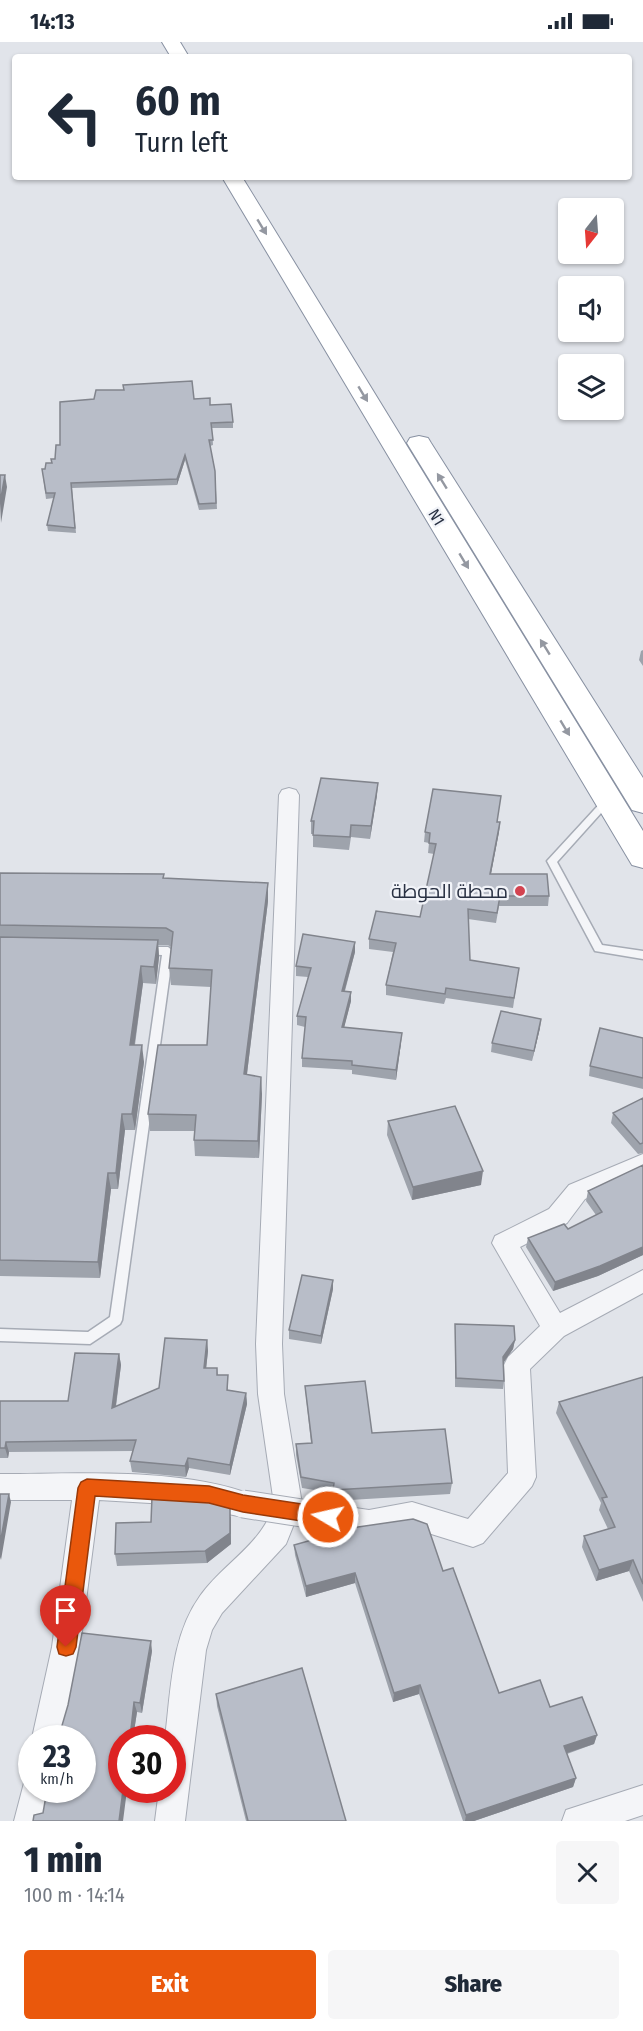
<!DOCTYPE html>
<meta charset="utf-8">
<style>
body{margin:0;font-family:"Fira Sans Condensed",Cairo,sans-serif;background:#f6f6f7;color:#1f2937;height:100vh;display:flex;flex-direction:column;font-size:22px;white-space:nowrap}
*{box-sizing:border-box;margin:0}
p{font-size:20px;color:#747a83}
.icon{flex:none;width:33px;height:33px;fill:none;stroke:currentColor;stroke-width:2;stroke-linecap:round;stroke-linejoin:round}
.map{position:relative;height:1779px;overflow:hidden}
.sheet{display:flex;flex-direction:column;background:#fff;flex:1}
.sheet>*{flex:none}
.hud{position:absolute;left:12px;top:12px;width:620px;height:126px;border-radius:6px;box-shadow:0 2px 4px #0004;background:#fff;color:#1f2937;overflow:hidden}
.needle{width:39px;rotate:197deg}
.buttons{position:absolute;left:558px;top:156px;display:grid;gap:12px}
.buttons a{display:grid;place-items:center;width:66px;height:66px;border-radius:6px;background:#fff;box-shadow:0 2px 4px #0004;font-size:30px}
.speed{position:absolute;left:18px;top:1683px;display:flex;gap:12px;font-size:30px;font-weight:700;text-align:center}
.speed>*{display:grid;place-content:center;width:78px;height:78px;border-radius:50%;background:#fff;box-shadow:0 2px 4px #0004;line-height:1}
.speed small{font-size:15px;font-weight:400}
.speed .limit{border:9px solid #d22;background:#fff;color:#111}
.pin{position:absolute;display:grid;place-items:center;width:51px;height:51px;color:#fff;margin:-62px -26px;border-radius:50% 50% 50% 0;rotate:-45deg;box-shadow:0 0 6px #0007}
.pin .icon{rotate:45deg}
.me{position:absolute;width:66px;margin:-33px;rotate:279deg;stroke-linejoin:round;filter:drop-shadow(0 0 4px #0008)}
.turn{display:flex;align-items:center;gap:21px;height:126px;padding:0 24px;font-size:27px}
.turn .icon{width:78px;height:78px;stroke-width:2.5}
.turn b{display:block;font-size:42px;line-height:51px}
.round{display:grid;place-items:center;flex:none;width:63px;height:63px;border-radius:6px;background:#f6f6f7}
.head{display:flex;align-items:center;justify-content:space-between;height:102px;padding:0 24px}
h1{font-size:36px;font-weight:800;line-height:45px}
.primary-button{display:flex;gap:12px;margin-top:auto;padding:12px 24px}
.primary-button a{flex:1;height:69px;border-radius:6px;background:#ea580c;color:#fff;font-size:24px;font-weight:800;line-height:69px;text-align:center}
.primary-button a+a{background:#f6f6f7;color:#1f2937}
.status{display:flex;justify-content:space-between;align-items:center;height:42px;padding:0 30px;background:#fff;direction:ltr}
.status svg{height:16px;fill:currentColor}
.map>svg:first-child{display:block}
</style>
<div class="status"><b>14:13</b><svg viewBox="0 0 49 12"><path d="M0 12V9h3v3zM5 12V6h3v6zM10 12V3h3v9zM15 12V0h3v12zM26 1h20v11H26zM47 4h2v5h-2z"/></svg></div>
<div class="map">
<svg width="643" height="1779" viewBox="0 0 643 1779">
<rect width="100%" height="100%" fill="#e1e4ea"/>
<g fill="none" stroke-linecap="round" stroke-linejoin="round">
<!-- service casing -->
<g stroke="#a6abb5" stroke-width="3">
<path id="service" d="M608,755L611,756L613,758L611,760L557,820L602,903L643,909V917L595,909L547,819L605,756Z
M144,905H168L173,909L122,1278L120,1282L90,1302L0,1299V1287L88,1290L110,1275L162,913L140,912L139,909Z"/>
</g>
<!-- minor casing -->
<g stroke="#a6abb5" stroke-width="2">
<path id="minor" d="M289,746L296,748L299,753L282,1302L284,1352L302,1462L286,1502L222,1571L212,1588L206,1608L185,1779H155L159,1748H172V1696H165C171,1649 171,1594 200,1554C223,1521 263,1502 274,1462L258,1352L256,1302L279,753L282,748Z
M643,1112V1132L585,1157L567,1181L520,1205L560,1271L643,1228V1251L564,1294L530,1327L536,1435L532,1444L483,1501L473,1505L412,1486L369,1494L318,1484L314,1475L318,1466L328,1462L369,1468L412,1460L468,1477L508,1431L504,1323L508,1315L540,1284L492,1201L495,1194L549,1167L569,1143Z
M0,1432C77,1432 181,1425 253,1453L257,1462L253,1471L243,1475L184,1463L99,1458L80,1605L62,1696H32L52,1605L72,1458H0Z
M32,1735V1748H51L44,1779H14L25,1737Z
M643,1743V1773L625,1779H562L566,1768Z"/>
</g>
<!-- trunk casing -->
<g stroke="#8891a2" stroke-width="2">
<path id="trunk" d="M162,0H180L189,15H171Z
M222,135H242L643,789V826L632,823Z
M419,394L428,396L431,401L643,736V771L632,768L407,401L410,396Z"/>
</g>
<!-- service -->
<use href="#service" fill="#f4f5f8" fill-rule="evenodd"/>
<!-- minor -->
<use href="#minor" fill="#f4f5f8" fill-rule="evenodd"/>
<!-- trunk -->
<use href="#trunk" fill="#fff" fill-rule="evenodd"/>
<!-- minor-bridge casing -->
<g stroke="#a6abb5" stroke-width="29" stroke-linecap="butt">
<path id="minor-bridge" d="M243,1462L328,1475"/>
</g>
<!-- minor-bridge -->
<use href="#minor-bridge" stroke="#f4f5f8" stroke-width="27"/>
</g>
<!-- wall -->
<path fill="#9ea3ac" d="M194,357L210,363L233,380V386H212L213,403L210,404L215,429L217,467L199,468L185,418L177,443L72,446L76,491L48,489L47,483L54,456L46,457L42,427H45L55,417L60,403Z
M643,608V624L639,618L641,609Z
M377,753L370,797L351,795L349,808L313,805V792H311V779Z
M498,780H500L499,790L491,832L549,854L548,864H499L496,881L468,877L470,918L519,926L513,966L446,956L444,962L386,953V943L393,910L369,907V897L420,875L434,812L428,811L429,801L424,800L425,790Z
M0,831L164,832V836L268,841V859L247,1032L262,1052L259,1116L195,1114L194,1098L195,1089H150L148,1072L207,1003L211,945L171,943L169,926L171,905L168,903H158L159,915L156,942L143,941L135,1003L144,1020L135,1088H125L118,1147H111L100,1236L0,1234Z
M355,900V910L345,949L351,959L344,985L401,1001L396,1038L352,1032V1028L302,1025V1016L305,985L297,983V974L308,935L296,934V924Z
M540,986L532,1019L491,1010L492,1001Z
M643,996V1047L589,1034L590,1024Z
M643,1056V1111L638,1112L611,1081L613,1071Z
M388,1079L481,1143L412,1158L387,1093Z
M643,1123V1213L598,1234L553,1249L526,1205L528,1196L568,1187L596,1173L586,1159L588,1149Z
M333,1238V1247L321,1302L289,1297V1288Z
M455,1282L515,1298L513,1307L503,1321L504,1339L503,1347L455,1345Z
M207,1298L208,1309L206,1326H217L218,1333H228V1348L246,1351L247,1362L230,1433L189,1426L186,1435L132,1430L130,1419L133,1409L9,1410L8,1416H0V1359H68L119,1312L121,1323L116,1365L159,1346Z
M643,1335V1560L629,1529L596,1539L582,1505L584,1494L608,1487L599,1468L601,1461L556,1371L559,1360Z
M305,1344L372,1391L452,1441L450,1452L333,1459V1451L302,1446L296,1413V1402L311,1401L306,1355Z
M231,1475V1502L207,1521L117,1524L115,1512L151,1480Z
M294,1503L443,1529L499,1651L550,1665L597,1693L594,1702L567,1712L576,1736L573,1745L474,1779H463L419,1652L393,1660L355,1541L306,1555L295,1513Z
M152,1609L142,1671L137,1670L133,1696H122L43,1771L61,1687Z
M216,1652L346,1779H246L217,1664Z"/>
<!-- shaded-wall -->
<path fill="#81848c" d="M185,413V418L177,443V437Z
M5,433L7,445L1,481L0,461Z
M378,741L377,753L370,797L371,784Z
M500,780L499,790L489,842L490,832Z
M268,841V859L245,1048L244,1032Z
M158,898L159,915L156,942L154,925Z
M355,900V910L342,958V949Z
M141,924L143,941L132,1020L130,1003Z
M351,950V959L342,994V985Z
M541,977L540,986L532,1019L534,1009Z
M402,991L401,1001L396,1038V1028Z
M142,1003L144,1020L135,1088L132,1072Z
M261,1035L262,1052L259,1116L258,1099Z
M122,1072L125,1088L118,1147L116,1131Z
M483,1129L481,1143L412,1158L413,1145Z
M108,1131L111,1147L100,1236L98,1220Z
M643,1205V1213L598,1234L553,1249L555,1240Z
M333,1238V1247L321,1302V1294Z
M207,1298L208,1309L205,1337L204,1326Z
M515,1298L513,1307L502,1323L503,1315Z
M119,1312L121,1323L114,1377L112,1366Z
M246,1351L247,1362L230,1433V1423Z
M6,1400L9,1410L8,1416L5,1406Z
M188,1416L189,1426L186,1435L185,1424Z
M9,1452L11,1460L1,1518L0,1515V1502Z
M230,1463L231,1502L207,1521L205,1509Z
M633,1518L629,1529L596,1539L599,1528Z
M355,1531V1541L306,1555V1544Z
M151,1599L152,1609L142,1671L140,1661Z
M420,1643L419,1652L393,1660L394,1651Z
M134,1660L137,1670L133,1696H130Z
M597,1693L594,1702L561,1713L564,1704Z
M576,1736L573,1745L474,1779H465L466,1773Z
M123,1748H127L123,1779H119Z"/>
<!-- building -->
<path fill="#b8bdc8" stroke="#81848c" stroke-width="1.5" d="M192,339L194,357L210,356V363L231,362L233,380L211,381L213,398H209L215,429L216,461L199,462L185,413L177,437L71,441L75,486L47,483L55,451H46L42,427H45L46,421H52L51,417H55L56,403H60V360L94,357L96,348H124L123,343Z
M0,433H5L0,461Z
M321,736L378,741L371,784L351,783L350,795L313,793L314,779H311Z
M433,747L501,754L497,780H500L490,832H547L549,854H500L497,871L468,867L470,918L519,926L514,956L446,946L445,952L386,943L396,901L369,897L376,869L420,875L436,802L429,801L430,791L425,790Z
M0,831L164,832L163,836L268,841L244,1032L261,1035L258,1099L194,1098L196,1073L148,1072L158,1003H207L212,928L169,926L173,890L166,886L0,883Z
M303,892L355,900L342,949L351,950L342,985L402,991L396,1028L352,1023V1019L302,1016L306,975L297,974L311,926L296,924Z
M0,895L158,898L154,925L141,924L130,1003H142L132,1072H122L116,1131H108L98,1220L0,1218Z
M501,969L541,977L534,1009L492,1001Z
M600,986L643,996V1036L590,1024Z
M643,1056V1101L640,1102L613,1071Z
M455,1064L483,1129L413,1145L388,1079Z
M643,1123V1205L600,1224L555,1240L528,1196L564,1182L568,1187L602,1170L588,1149Z
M302,1233L333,1238L321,1294L289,1288Z
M455,1282L514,1284L515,1298L503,1315L504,1339L456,1336Z
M165,1296L207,1298L204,1326H217V1333H228L227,1348L246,1351L230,1423L188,1416L185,1424L130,1419L136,1398L6,1400L5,1406H0V1359H68L75,1311L119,1312L112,1366L159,1346Z
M643,1335V1542L633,1518L599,1528L584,1494L615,1485L602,1456L607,1455L559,1360Z
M365,1339L372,1391L445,1387L452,1441L333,1448L334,1441L301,1435L296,1402L312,1401L305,1344Z
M0,1452H9L0,1502Z
M185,1454L230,1463V1491L205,1509L115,1512L116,1481L151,1480L152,1455Z
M413,1477L427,1482L443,1529L453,1526L499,1651L540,1638L550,1665L582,1655L597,1693L564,1704L576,1736L466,1773L420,1643L394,1651L355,1531L306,1544L294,1503L358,1485Z
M82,1591L151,1599L140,1661L134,1660L130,1696H122V1748H123L119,1779H33L34,1773L43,1771L47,1748H82V1696H55L57,1689L61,1687L68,1663Z
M302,1626L346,1779H248L216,1652Z"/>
<!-- one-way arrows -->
<defs><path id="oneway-solid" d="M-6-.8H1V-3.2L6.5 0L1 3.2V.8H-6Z" transform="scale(1.5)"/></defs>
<g fill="#9498a1">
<use href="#oneway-solid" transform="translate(262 185) rotate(59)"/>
<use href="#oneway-solid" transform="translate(363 352) rotate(59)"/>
<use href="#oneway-solid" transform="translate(442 439) rotate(-122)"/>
<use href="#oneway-solid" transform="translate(464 519) rotate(59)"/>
<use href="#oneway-solid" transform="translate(545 605) rotate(-122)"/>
<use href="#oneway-solid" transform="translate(565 686) rotate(59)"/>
</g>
<!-- route -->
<path fill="#ea580c" stroke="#983908" stroke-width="1.5" d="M87,1437L209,1444L243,1453L328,1466L335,1469L337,1475L335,1481L328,1483L243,1470L209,1461L95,1454L76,1605L73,1612L66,1614L59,1612L57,1605L78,1446L81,1440Z"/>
<!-- markers -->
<circle fill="#d34350" stroke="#f1f3f8" stroke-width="2" cx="520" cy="849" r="6"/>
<g text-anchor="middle" stroke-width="4.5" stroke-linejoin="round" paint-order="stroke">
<!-- far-street labels -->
<g font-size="16" fill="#293143" stroke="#f1f3f8">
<text transform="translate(437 475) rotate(59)" y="6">N1</text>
</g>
<!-- poi labels -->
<g font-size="20" fill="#293143" stroke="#f1f3f8" text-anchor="end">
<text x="508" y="856">محطة الحوطة</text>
</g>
</g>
</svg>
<div class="buttons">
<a><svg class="needle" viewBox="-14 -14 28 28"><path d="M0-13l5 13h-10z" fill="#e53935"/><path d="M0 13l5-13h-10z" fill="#747a83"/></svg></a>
<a><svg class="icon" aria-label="sound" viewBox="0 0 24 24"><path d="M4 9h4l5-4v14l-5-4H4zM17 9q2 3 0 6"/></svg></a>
<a><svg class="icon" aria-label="layers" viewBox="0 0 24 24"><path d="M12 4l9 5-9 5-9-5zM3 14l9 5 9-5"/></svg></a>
</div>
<div class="speed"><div>23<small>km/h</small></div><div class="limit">30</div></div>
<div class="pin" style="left:66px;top:1605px;background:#d93025"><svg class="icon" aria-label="arrive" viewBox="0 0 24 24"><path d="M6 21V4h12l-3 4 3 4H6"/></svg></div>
<svg class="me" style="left:328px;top:1475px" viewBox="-20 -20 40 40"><circle r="17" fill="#ea580c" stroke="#fff" stroke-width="3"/><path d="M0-11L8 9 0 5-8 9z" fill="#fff"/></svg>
<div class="hud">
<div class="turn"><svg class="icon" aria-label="left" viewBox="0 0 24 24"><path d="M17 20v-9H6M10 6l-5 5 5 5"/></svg><div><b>60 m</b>Turn left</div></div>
</div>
</div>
<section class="sheet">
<div class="head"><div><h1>1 min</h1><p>100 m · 14:14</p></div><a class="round"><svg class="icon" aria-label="close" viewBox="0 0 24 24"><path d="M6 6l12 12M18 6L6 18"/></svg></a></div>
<div class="primary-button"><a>Exit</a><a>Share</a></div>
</section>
